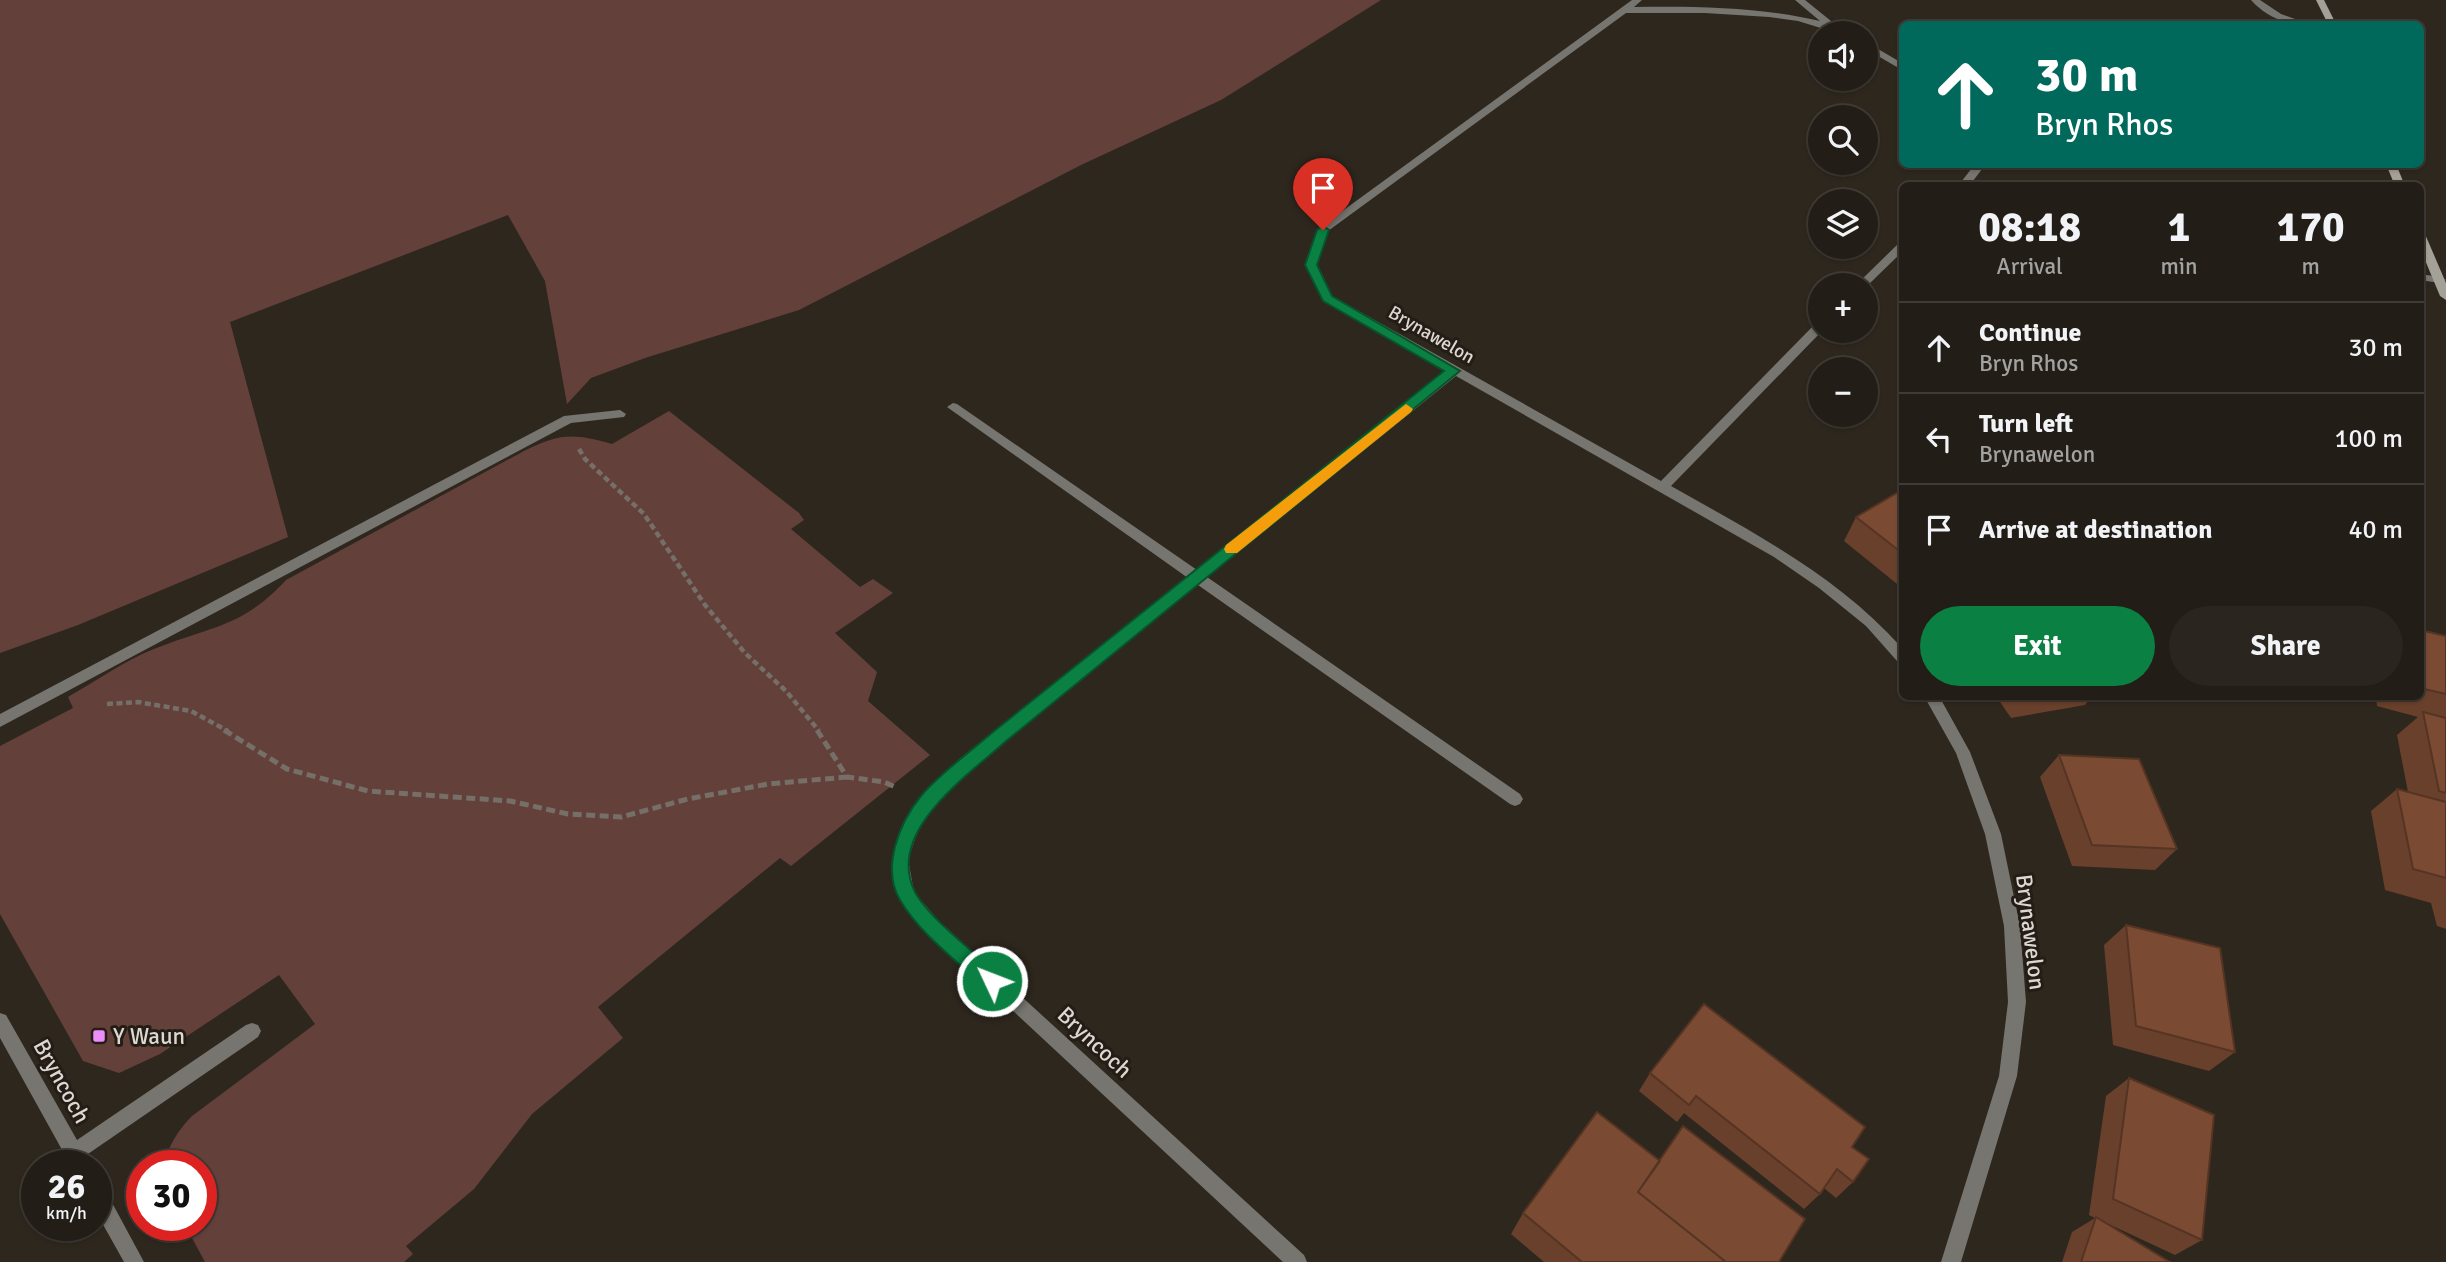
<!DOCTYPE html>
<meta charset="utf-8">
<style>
body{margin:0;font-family:Signika,sans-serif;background:#2a261f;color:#f1f3f6;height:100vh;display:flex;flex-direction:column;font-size:26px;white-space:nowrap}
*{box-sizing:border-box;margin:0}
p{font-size:23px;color:#a2a2a1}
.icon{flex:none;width:38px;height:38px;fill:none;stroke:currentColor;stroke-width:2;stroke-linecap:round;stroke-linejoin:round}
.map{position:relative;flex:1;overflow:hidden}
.side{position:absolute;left:1899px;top:182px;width:525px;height:518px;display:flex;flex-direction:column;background:#221d16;border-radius:10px;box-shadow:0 2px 5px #0004,0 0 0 2px #3f3b35}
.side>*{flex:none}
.banner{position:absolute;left:1899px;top:21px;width:525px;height:147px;border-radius:10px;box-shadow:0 2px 5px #0004,0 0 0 2px #3f3b35;background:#00695c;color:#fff;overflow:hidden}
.fabs{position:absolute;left:1808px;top:21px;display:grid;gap:14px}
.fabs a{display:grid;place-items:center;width:70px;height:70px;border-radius:50%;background:#221d16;box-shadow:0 2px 5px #0004,0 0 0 2px #3f3b35;font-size:35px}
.speed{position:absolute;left:21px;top:1150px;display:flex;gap:14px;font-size:35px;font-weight:700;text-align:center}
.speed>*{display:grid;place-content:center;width:91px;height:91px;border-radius:50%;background:#221d16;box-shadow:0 2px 5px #0004,0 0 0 2px #3f3b35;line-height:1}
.speed small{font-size:18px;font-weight:400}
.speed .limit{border:10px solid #d22;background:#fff;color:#111}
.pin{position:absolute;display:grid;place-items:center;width:60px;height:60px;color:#fff;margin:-72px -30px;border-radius:50% 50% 50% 0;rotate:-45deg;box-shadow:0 0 7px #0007}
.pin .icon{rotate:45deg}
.me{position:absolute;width:77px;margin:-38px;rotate:313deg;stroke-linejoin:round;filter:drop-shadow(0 0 5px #0008)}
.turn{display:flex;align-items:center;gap:24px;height:147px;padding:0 21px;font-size:32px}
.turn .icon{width:91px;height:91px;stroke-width:2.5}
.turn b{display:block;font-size:49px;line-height:60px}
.eta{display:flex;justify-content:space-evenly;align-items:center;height:119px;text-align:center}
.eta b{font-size:42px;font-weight:700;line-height:49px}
.cta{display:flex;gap:14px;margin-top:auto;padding:14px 21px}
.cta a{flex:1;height:80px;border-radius:42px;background:#0b8043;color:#fff;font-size:28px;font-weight:700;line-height:80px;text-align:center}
.cta a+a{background:#2a261f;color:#f1f3f6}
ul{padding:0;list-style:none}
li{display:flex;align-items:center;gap:21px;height:91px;padding:0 21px;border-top:2px solid #3f3b35}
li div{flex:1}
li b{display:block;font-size:26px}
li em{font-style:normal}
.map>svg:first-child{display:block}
</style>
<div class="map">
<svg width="2446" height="1262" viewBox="0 0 2446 1262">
<rect width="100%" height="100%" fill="#2e271e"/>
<!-- green -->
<path fill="#64403b" d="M0,0H1381L1221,100L1081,165L799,310L645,358L591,378L567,404L545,281L508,215L230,322L288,537L78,625L0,653Z
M669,411L799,513L804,520L791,529L860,587L873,579L893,593L835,633L877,672L868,701L930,755L791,866L780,858L598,1007L623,1038L532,1114L474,1189L406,1246L413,1254L404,1262H205L185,1225H201V1166L162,1165C170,1145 177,1131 192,1116L315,1024L279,975L160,1054L119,1073L83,1061L0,914V746L73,708L68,697C96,681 124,661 154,649C210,626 242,628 286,580L524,451C560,433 573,433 612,444Z"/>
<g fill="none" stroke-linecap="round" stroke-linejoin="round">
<!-- path-far1 -->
<path stroke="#756f68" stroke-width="4.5" stroke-dasharray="6 3.5" stroke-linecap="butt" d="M579,449L585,459L644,514L705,605L745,653L786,691L819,731
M107,704L138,702L191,711L228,731"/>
<!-- path -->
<path stroke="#756f68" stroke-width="5" stroke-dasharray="9 4.5" stroke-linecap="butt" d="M224,730L287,769L368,791L510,801L568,814L621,817L688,799L768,784L847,777
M817,730L847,777L884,782L895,787"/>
<!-- lane -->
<path fill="#777570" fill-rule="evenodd" d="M2420,274L2440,277L2446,280L2440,283L2420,280Z"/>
<!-- street -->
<path fill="#777570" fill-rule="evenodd" d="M1632,0H1642L1634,7C1696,6 1759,7 1820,21L1795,0H1805L1831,21L1832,24L1850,33H1837L1798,21L1769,17L1705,13H1626L1328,231L1317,265L1332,296L1661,481L1816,323L1820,322V331H1822L1671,486C1754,533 1838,576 1902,648V663L1897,661L1866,626L1819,588L1774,557L1456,376L1207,577L1520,794L1523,799L1520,804L1515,806L1510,804L1198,585L1004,741L932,806L918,831L908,859L914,892L938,920L1304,1255L1307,1262H1283L926,930L901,900L892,859L903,829L922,796L994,733L1188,578L947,407L953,403L957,404L1197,570L1447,371L1323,301L1305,265L1319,228Z
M2251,0H2260L2281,14L2309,24C2287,26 2265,16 2251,0Z
M1866,42L1902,63V70L1866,49Z
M1975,164H1986L1969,186H1958Z
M1902,243V252L1866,287L1856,285L1898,244Z
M620,410L626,414L624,417L571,423L0,727V714L564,416Z
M1924,696H1939L1970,752L2001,834L2020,926L2026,1002L2017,1076L1961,1262H1941L1999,1076L2008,1002L2004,926L1985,834L1956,753Z
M0,1013L6,1015L77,1140L246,1025L252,1023L258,1025L261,1031L258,1037L85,1156L90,1166H71L0,1038Z
M96,1184L103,1186L144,1262H124L96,1212Z"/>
<!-- secondary -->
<path fill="#a4a199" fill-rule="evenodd" d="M2316,0H2324L2336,24H2328Z
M2386,164H2396L2405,186H2395Z
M2420,231L2425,234L2446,283V300L2440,296L2420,248Z"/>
</g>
<!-- wall -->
<path fill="#69402b" d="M1902,490V588L1844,541L1856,517Z
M2420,630L2446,636V929L2437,926L2431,903L2385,890L2371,811L2397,789L2408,792L2397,735L2418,717L2377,706L2376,697L2420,696Z
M1996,696H2092L2085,705L2011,718Z
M2059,755L2177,849L2155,870L2072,866L2040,777Z
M2126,925L2235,1052L2209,1071L2113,1045L2104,945Z
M1650,1073L1852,1147L1853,1182L1836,1198L1824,1188L1820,1194L1804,1209L1684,1113L1677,1122L1639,1091Z
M2129,1078L2202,1240L2175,1255L2102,1221L2170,1262H2062L2072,1232L2095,1218L2089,1215L2106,1096Z
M1683,1126L1779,1262H1544L1511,1234L1523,1213L1659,1160Z"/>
<!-- building -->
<path fill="#7a4b32" stroke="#553423" stroke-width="2" d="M1902,490V553L1856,517Z
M2420,630L2446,636V694L2420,688Z
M2423,712L2446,718V793L2439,791Z
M2059,755L2139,759L2177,849L2092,845Z
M2397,789L2446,802V878L2413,869Z
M2126,925L2220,948L2235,1052L2136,1026Z
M1704,1004L1865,1127L1852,1147L1869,1159L1853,1182L1837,1169L1820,1194L1696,1096L1689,1105L1650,1073Z
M2129,1078L2214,1115L2202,1240L2113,1199Z
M1597,1112L1660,1161L1638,1192L1726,1262H1582L1523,1213Z
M1683,1126L1805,1219L1779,1262H1726L1638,1192Z
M2096,1217L2170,1262H2081Z"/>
<!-- route -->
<path fill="#0b8043" stroke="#07532c" stroke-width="2" d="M1323,226L1329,230L1317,265L1332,296L1460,371L1005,742C967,776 885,832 915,892C929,918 976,954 999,975L1002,981L999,988L992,990L986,988C957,961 920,934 900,900C881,868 899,823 921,796C938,775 971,751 993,732L1444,371L1323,301L1305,265L1317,230Z"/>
<!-- slow -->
<path fill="#f59e0b" d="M1406,404L1413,409L1411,412L1237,553H1226L1224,549L1226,545Z"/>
<!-- markers -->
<rect fill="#eb8dfb" stroke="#241d15" stroke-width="2.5" x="92" y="1029" width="14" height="14" rx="3.5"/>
<g text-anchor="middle" stroke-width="6" stroke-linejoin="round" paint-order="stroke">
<!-- street labels -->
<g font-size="19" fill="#dcd7d2" stroke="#241d15">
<text transform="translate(1432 334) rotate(30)" y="7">Brynawelon</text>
</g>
<!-- near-street labels -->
<g font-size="23" fill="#dcd7d2" stroke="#241d15">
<text transform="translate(2031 932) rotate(83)" y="8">Brynawelon</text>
<text transform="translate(1095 1042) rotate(43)" y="8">Bryncoch</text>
<text transform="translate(62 1081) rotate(61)" y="8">Bryncoch</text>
</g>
<!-- near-poi labels -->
<g font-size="23" fill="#dcd7d2" stroke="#241d15" text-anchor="start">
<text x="113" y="1044">Y Waun</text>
</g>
</g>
</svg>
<div class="fabs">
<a><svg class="icon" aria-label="sound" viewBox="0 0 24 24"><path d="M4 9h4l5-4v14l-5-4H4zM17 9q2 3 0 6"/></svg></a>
<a><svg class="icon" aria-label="search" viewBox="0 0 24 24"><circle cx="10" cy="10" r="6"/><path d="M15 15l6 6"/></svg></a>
<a><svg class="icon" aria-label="layers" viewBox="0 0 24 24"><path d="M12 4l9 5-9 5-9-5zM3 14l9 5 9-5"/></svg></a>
<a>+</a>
<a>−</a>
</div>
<div class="speed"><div>26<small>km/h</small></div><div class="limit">30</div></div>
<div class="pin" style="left:1323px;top:230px;background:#d93025"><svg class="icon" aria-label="arrive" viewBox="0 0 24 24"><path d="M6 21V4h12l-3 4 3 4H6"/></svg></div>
<svg class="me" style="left:992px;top:981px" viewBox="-20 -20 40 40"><circle r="17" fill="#0b8043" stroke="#fff" stroke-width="3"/><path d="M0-11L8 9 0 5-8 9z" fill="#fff"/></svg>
<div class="banner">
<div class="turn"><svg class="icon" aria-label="ahead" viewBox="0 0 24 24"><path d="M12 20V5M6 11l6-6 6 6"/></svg><div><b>30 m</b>Bryn Rhos</div></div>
</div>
<section class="side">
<div class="eta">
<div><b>08:18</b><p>Arrival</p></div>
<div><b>1</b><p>min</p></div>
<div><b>170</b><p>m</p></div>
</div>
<ul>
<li><svg class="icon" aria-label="ahead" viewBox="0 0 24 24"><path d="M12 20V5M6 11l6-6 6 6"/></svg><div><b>Continue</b><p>Bryn Rhos</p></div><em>30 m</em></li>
<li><svg class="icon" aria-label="left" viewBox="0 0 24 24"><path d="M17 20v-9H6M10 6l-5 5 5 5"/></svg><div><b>Turn left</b><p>Brynawelon</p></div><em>100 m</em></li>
<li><svg class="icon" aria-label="arrive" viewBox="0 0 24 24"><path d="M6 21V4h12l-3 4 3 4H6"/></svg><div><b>Arrive at destination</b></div><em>40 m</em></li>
</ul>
<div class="cta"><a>Exit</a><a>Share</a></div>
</section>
</div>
